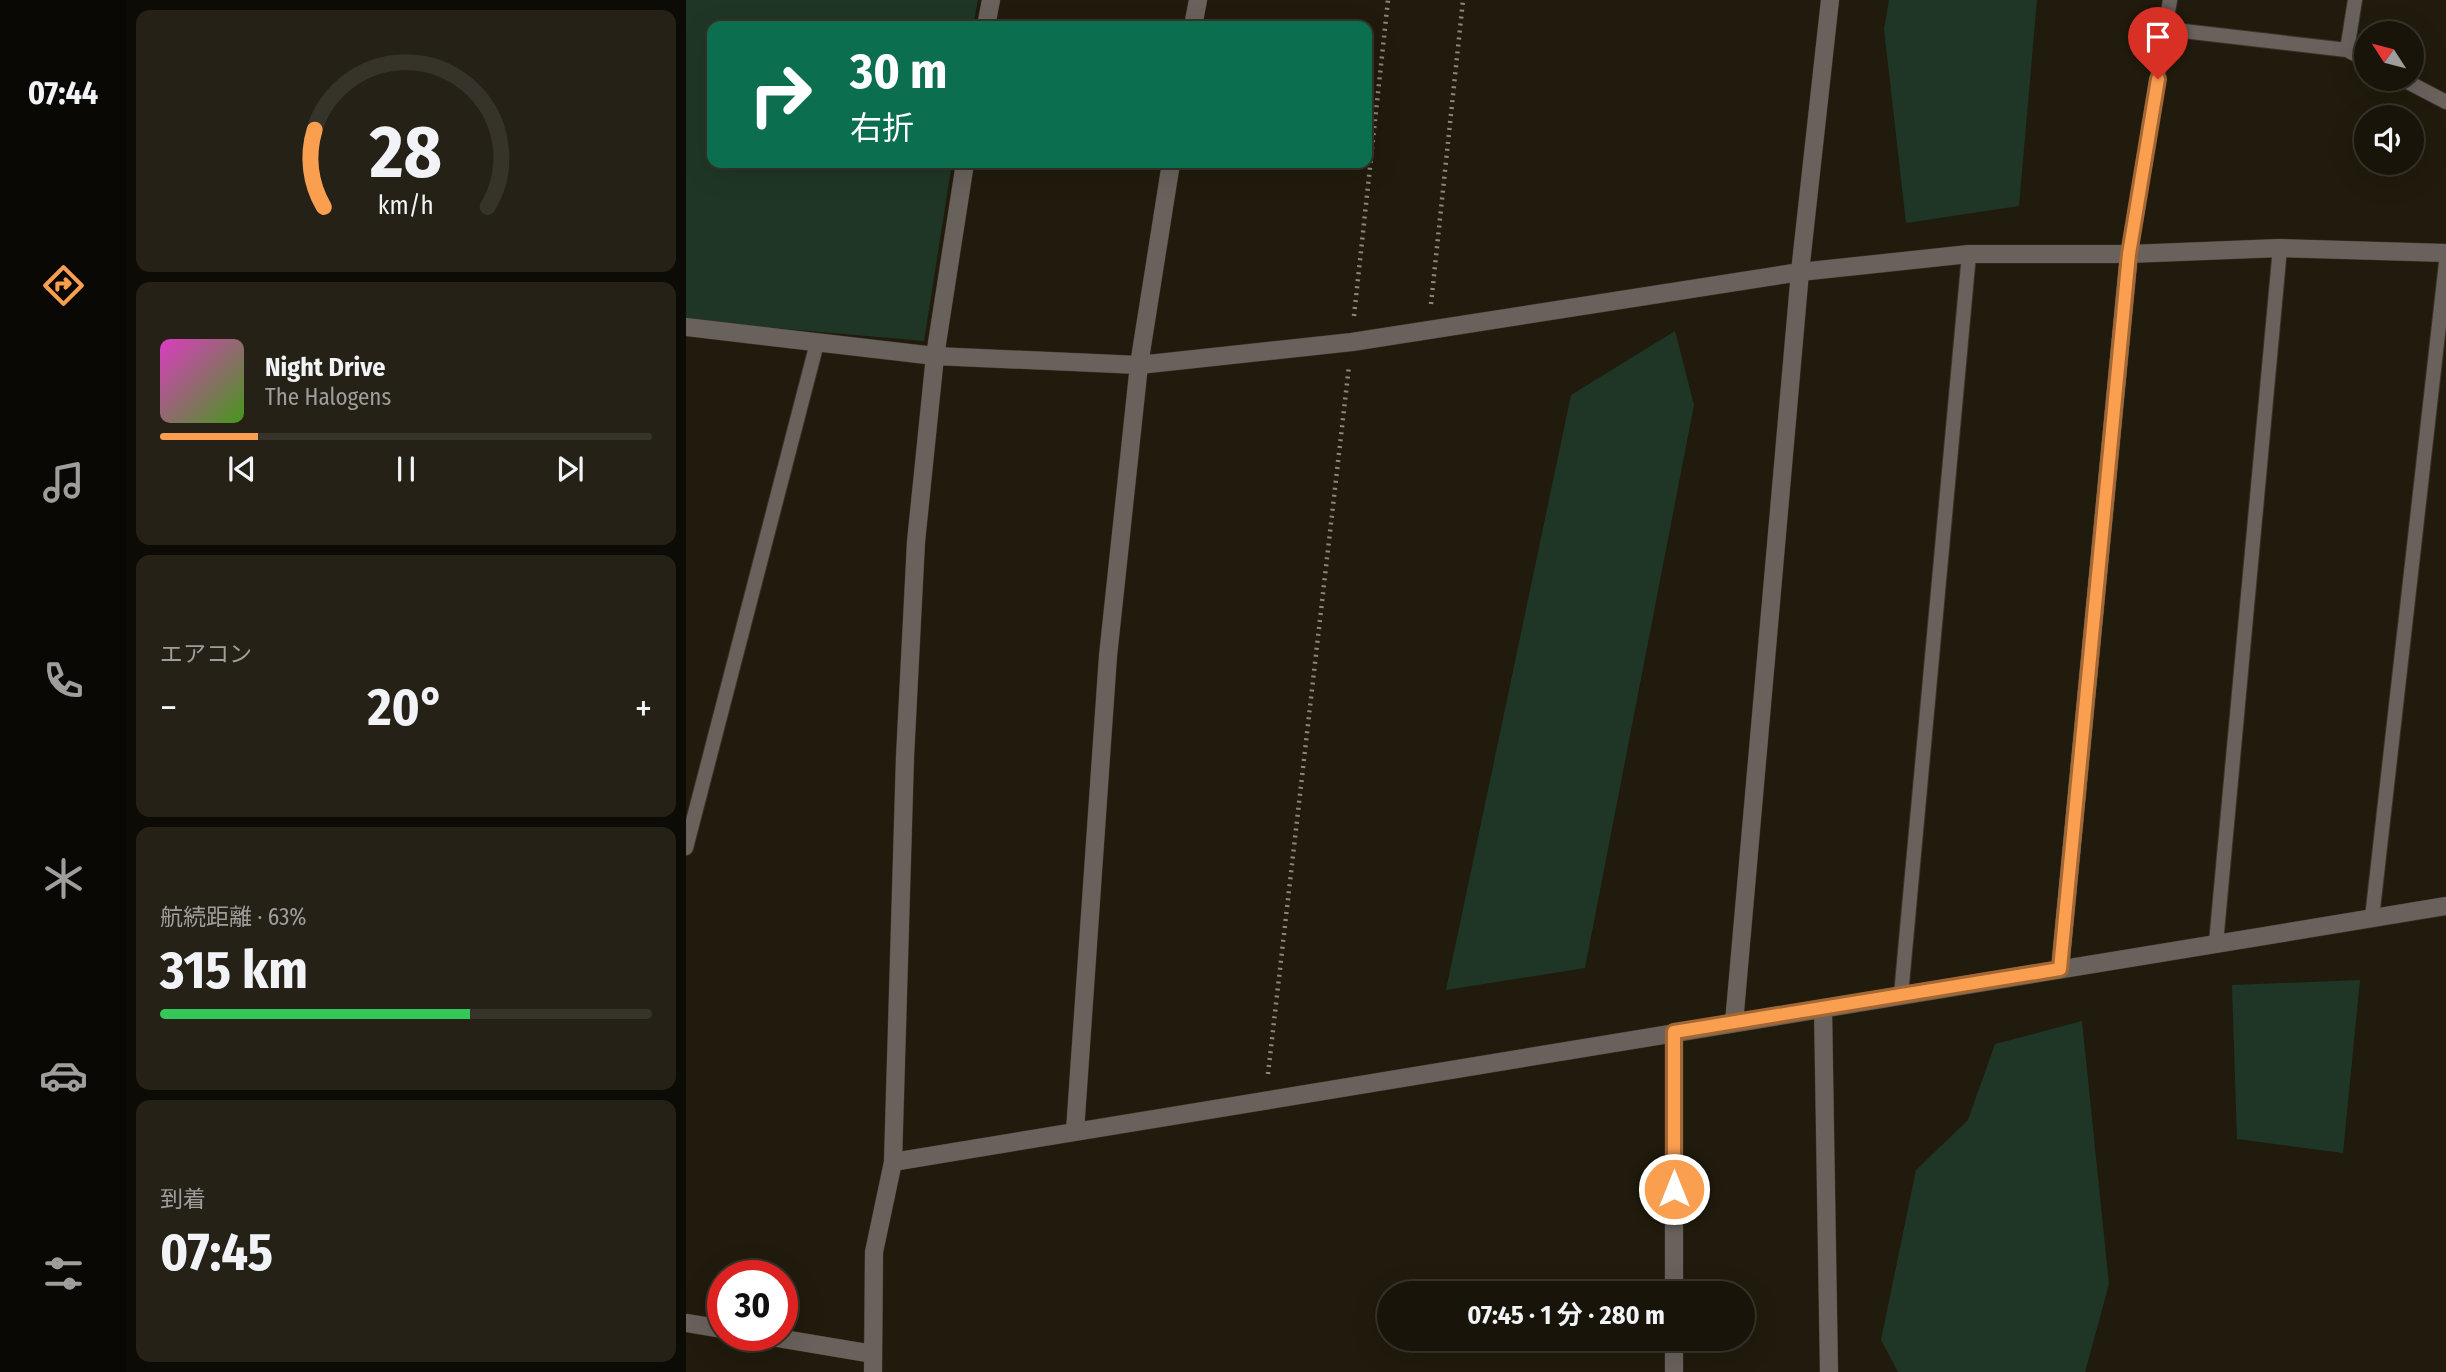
<!DOCTYPE html>
<html lang="ja">
<head>
<meta charset="utf-8">
<style>
	:root { --surface:#181409; --page:#252117; --text:#f1f3f6; --muted:#9f9e9c; --line:#36332a; --accent:#fa9f50 }
	body { margin:0; font-family:"Fira Sans Condensed","Noto Sans JP",sans-serif; background:var(--page); color:var(--text); height:100vh; display:flex; flex-direction:column; font-size:26px; white-space:nowrap }
	* { box-sizing:border-box; margin:0 }
	p { font-size:23px; color:var(--muted) }
	.icon { flex:none; width:38px; height:38px; fill:none; stroke:currentColor; stroke-width:2; stroke-linecap:round; stroke-linejoin:round }
	.map { position:relative; flex:1; overflow:hidden }
	.side { display:flex; flex-direction:column; gap:10px; padding:10px; background:#0d0b05; width:560px }
	.side>* { flex:none }
	.guide { position:absolute; left:21px; top:21px; width:665px; height:147px; border-radius:14px; box-shadow:0 7px 28px #0002,0 0 0 2px var(--line); background:#0b6e4f; color:#fff; overflow:hidden }
	.needle { width:46px; rotate:306deg }
	.controls { position:absolute; left:1668px; top:21px; display:grid; gap:14px }
	.controls a { display:grid; place-items:center; width:70px; height:70px; border-radius:50%; background:var(--surface); box-shadow:0 7px 28px #0002,0 0 0 2px var(--line); font-size:35px }
	.speed { position:absolute; left:21px; top:1260px; display:flex; gap:14px; font-size:35px; font-weight:700; text-align:center }
	.speed>* { display:grid; place-content:center; width:91px; height:91px; border-radius:50%; background:var(--surface); box-shadow:0 7px 28px #0002,0 0 0 2px var(--line); line-height:1 }
	.speed .limit { border:10px solid #d22; background:#fff; color:#111 }
	.pin { position:absolute; display:grid; place-items:center; width:60px; height:60px; color:#fff; margin:-72px -30px; border-radius:50% 50% 50% 0; rotate:-45deg; box-shadow:0 0 7px #0007 }
	.pin .icon { rotate:45deg }
	.me { position:absolute; width:77px; margin:-38px; rotate:0deg; stroke-linejoin:round; filter:drop-shadow(0 0 5px #0008) }
	.turn { display:flex; align-items:center; gap:24px; height:147px; padding:0 28px; font-size:32px }
	.turn .icon { width:91px; height:91px; stroke-width:2.5 }
	.turn b { display:block; font-size:49px; line-height:60px }
	.big { font-size:52px; font-weight:700; line-height:1.1 }
	.side .card { flex:1; display:flex; flex-direction:column; justify-content:center; gap:10px; min-width:0; padding:0 24px; border-radius:14px; background:var(--page) }
	.side .dial { align-items:center; gap:0 }
	.dial svg { height:182px; overflow:visible; fill:none; stroke:var(--line); stroke-width:7; stroke-linecap:round; text-anchor:middle }
	.dial text { fill:var(--text); stroke:none }
	.song { display:flex; align-items:center; gap:21px }
	.cover { width:84px; height:84px; border-radius:10px; background:linear-gradient(135deg,hsl(310 70% 55%),hsl(100 70% 35%)) }
	.played { height:7px; border-radius:4px; background:linear-gradient(90deg,var(--accent) 20%,var(--line) 20%) }
	.keys { display:flex; justify-content:space-around; direction:ltr }
	.heat { display:flex; justify-content:space-between; align-items:center; font-size:38px; direction:ltr }
	.charge { height:10px; border-radius:5px; background:linear-gradient(90deg,#34c759 63%,var(--line) 0) }
	.trip { position:absolute; left:691px; top:1281px; width:378px; height:70px; border-radius:35px; background:var(--surface); box-shadow:0 7px 28px #0002,0 0 0 2px var(--line); font-weight:700; line-height:70px; text-align:center }
	main { display:flex; flex:1; min-height:0 }
	.dock { display:flex; flex-direction:column; width:126px; justify-content:space-around; align-items:center; background:#0a0804; color:var(--muted) }
	.dock .icon { width:49px; height:49px }
	.dock .current { color:var(--accent) }
	.dock b { font-size:32px; color:var(--text) }
	.map>svg:first-child { display:block }
	.green { fill:#1f3626 }
	.lines { fill:none; stroke-linecap:round; stroke-linejoin:round }
	.lane-casing { stroke:#3a3527; stroke-width:16 }
	.street-casing { stroke:#3a3527; stroke-width:19 }
	.path { stroke:#8b877a; stroke-width:4.5; stroke-dasharray:2 5; stroke-linecap:butt }
	.lane { stroke:#69625c; stroke-width:14 }
	.street { stroke:#69625c; stroke-width:18 }
	.route-casing { stroke:#a26734; stroke-width:18 }
	.route { stroke:#fa9f50; stroke-width:12 }
</style>
</head>
<body>
<main>
<nav class="dock">
<b>07:44</b>
<svg class="icon current" aria-label="directions" viewBox="0 0 24 24"><path d="M12 3l9 9-9 9-9-9zM9 14v-3h6M13 9l2 2-2 2"/></svg>
<svg class="icon" aria-label="music" viewBox="0 0 24 24"><path d="M9 18V5l10-2v13"/><circle cx="6" cy="18" r="3"/><circle cx="16" cy="16" r="3"/></svg>
<svg class="icon" aria-label="phone" viewBox="0 0 24 24"><path d="M5 4h4l2 5-3 2q2 4 5 5l2-3 5 2v4C11 20 4 13 5 4z"/></svg>
<svg class="icon" aria-label="climate" viewBox="0 0 24 24"><path d="M12 3v18M4 7l16 10M4 17L20 7"/></svg>
<svg class="icon" aria-label="car" viewBox="0 0 24 24"><path d="M5 17H2v-5l4-1 3-4h7l3 4 3 1v5h-3M9 17h6M6 11h13"/><circle cx="7" cy="17" r="2"/><circle cx="17" cy="17" r="2"/></svg>
<svg class="icon" aria-label="filters" viewBox="0 0 24 24"><path d="M4 7h16M4 17h16"/><circle cx="9" cy="7" r="2"/><circle cx="15" cy="17" r="2"/></svg>
</nav>
<section class="side">
<div class="card dial"><svg viewBox="0 0 100 80">
<path d="M14 69A42 42 0 1 1 86 69"/>
<path d="M14 69A42 42 0 0 1 10 35" stroke="#fa9f50"/>
<text x="50" y="56" font-size="32" font-weight="700">28</text>
<text x="50" y="72" font-size="11">km/h</text>
</svg></div>
<div class="card">
<div class="song"><i class="cover"></i><div><b>Night Drive</b><p>The Halogens</p></div></div>
<div class="played"></div>
<div class="keys"><svg class="icon" aria-label="previous" viewBox="0 0 24 24"><path d="M18 5L8 12l10 7zM5 5v14"/></svg><svg class="icon" aria-label="pause" viewBox="0 0 24 24"><path d="M8 5v14M16 5v14"/></svg><svg class="icon" aria-label="next" viewBox="0 0 24 24"><path d="M6 5l10 7-10 7zM19 5v14"/></svg></div>
</div>
<div class="card"><p>エアコン</p>
<div class="heat"><a>−</a><b class="big">20°</b><a>+</a></div>
</div>
<div class="card"><p>航続距離 · 63%</p><b class="big">315 km</b><div class="charge"></div></div>
<div class="card"><p>到着</p><b class="big">07:45</b></div>
</section>
<div class="map">
<svg width="1760" height="1372" viewBox="0 0 1760 1372">
	<rect width="100%" height="100%" fill="#201b0c"/>
	<!-- green -->
	<path class="green" d="M0,0H292L287,26H26V163H266L238,341L0,320Z
		M1203,0H1351L1333,206L1220,223L1198,29Z
		M989,331L1008,405L899,968L760,990L885,395Z
		M1674,980L1657,1153L1551,1139L1546,985Z
		M1396,1021L1423,1284L1399,1372H1212L1195,1340L1230,1170L1282,1120L1309,1044Z"/>
	<g class="lines">
		<defs>
			<path id="lane" d="M1480,29L1661,50L1680,60
				M1661,50L1669,0
				M1716,79L1760,102
				M1443,254L1484,0
				M0,848L131,343
				M1686,918L1760,263
				M1530,943L1594,248
				M1215,995L1283,254"/>
			<path id="street" d="M300,26L305,0
				M507,26L512,0
				M0,327L249,356L453,365L666,342L1114,272L1283,254H1443L1594,248L1760,253
				M1374,969L1443,254
				M1137,1008L1143,1372
				M1048,1023L1114,272L1144,0
				M389,1131L422,656L453,365L485,163
				M207,1162L1760,906
				M988,1293V1033
				M0,1323L37,1329
				M74,1335L187,1354
				M187,1372L188,1252L207,1162L219,757L230,542L249,356L279,163
				M988,1372V1339"/>
		</defs>
		<!-- lane casing -->
		<use href="#lane" class="lane-casing"/>
		<!-- street casing -->
		<use href="#street" class="street-casing"/>
		<!-- path -->
		<path class="path" d="M745,304L777,0
			M668,316L702,0
			M582,1074L663,366"/>
		<!-- lane -->
		<use href="#lane" class="lane"/>
		<!-- street -->
		<use href="#street" class="street"/>
	</g>
	<g class="lines">
		<defs>
			<path id="route" d="M988,1189V1032L1374,969L1443,254L1472,79"/>
		</defs>
		<!-- route casing -->
		<use href="#route" class="route-casing"/>
		<!-- route -->
		<use href="#route" class="route"/>
	</g>
</svg>
<div class="controls">
<a><svg class="needle" viewBox="-14 -14 28 28"><path d="M0-13l5 13h-10z" fill="#e53935"/><path d="M0 13l5-13h-10z" fill="#9f9e9c"/></svg></a>
<a><svg class="icon" aria-label="sound" viewBox="0 0 24 24"><path d="M4 9h4l5-4v14l-5-4H4zM17 9q2 3 0 6"/></svg></a>
</div>
<div class="speed"><div class="limit">30</div></div>
<div class="pin" style="left:1472px;top:79px;background:#d93025"><svg class="icon" aria-label="arrive" viewBox="0 0 24 24"><path d="M6 21V4h12l-3 4 3 4H6"/></svg></div>
<svg class="me" style="left:988px;top:1189px" viewBox="-20 -20 40 40"><circle r="17" fill="#fa9f50" stroke="#fff" stroke-width="3"/><path d="M0-11L8 9 0 5-8 9z" fill="#fff"/></svg>
<div class="trip">07:45 · 1 分 · 280 m</div>
<div class="guide">
<div class="turn"><svg class="icon" aria-label="right" viewBox="0 0 24 24"><path d="M7 20v-9h11M14 6l5 5-5 5"/></svg><div><b>30 m</b>右折</div></div>
</div>
</div>
</main>
</body>
</html>
